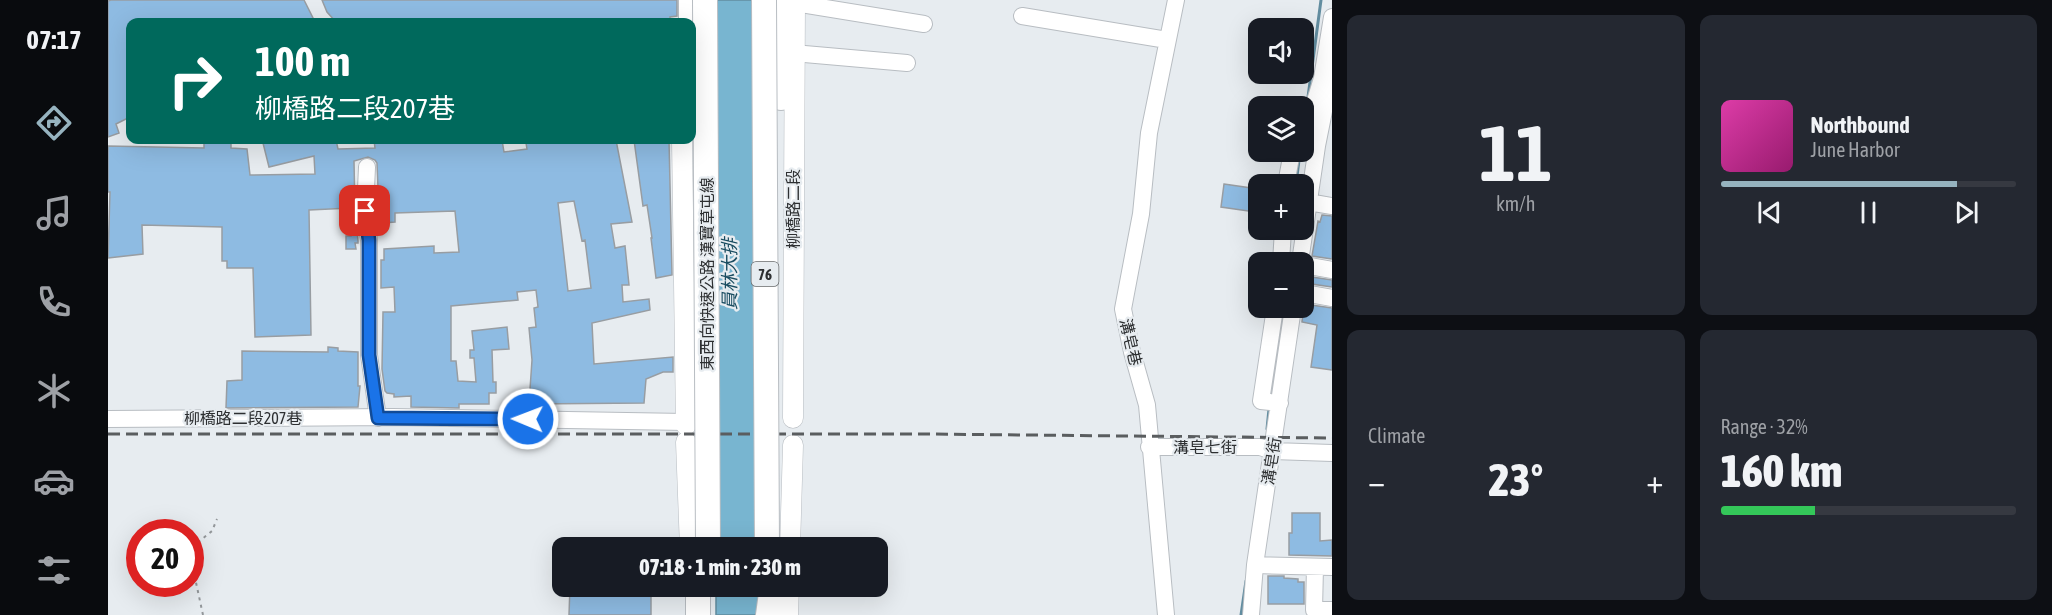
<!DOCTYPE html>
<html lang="en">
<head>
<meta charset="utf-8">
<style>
	:root { --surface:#171b24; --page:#242831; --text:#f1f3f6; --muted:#9ea1a6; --line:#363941; --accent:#96b3bf }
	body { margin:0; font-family:"Asap Condensed","Noto Sans TC",sans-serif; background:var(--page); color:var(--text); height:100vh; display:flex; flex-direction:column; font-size:22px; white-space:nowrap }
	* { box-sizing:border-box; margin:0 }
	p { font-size:20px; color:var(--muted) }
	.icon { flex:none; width:33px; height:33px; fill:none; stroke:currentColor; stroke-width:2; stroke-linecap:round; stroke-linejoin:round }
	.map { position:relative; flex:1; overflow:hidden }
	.side { display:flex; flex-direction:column; gap:15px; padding:15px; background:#0d0f14; width:720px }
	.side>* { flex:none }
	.guide { position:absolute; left:18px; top:18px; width:570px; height:126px; border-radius:12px; box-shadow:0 6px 24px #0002; background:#00695c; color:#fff; overflow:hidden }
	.tools { position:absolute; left:1140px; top:18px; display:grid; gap:12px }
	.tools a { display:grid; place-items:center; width:66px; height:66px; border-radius:12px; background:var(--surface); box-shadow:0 6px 24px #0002; font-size:30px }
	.speed { position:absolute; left:18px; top:519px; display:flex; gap:12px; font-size:30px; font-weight:700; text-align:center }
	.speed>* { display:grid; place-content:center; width:78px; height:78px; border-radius:50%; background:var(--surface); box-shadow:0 6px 24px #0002; line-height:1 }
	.speed .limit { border:9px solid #d22; background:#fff; color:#111 }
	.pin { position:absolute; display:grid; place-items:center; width:51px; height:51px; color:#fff; margin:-26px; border-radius:12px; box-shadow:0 3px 9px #0006 }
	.me { position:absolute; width:66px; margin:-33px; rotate:271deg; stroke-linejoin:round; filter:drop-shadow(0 0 4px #0008) }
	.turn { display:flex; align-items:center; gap:21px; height:126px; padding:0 30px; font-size:27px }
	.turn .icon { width:78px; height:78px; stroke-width:2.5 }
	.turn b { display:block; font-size:42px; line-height:51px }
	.big { font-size:45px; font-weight:800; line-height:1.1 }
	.side .card { flex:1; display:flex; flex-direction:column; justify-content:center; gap:9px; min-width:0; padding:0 21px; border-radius:12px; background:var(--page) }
	.side .dial { align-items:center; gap:0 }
	.dial b { font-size:78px; line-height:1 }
	.song { display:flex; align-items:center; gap:18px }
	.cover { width:72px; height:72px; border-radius:9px; background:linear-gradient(135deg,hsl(320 70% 55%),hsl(320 70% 35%)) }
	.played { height:6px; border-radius:3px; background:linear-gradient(90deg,var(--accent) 80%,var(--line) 80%) }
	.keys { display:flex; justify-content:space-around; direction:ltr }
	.heat { display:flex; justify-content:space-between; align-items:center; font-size:33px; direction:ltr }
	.charge { height:9px; border-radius:4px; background:linear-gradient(90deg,#34c759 32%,var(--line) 0) }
	.side .tiles { flex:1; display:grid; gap:15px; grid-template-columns:repeat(2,1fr) }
	.trip { position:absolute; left:444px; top:537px; width:336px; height:60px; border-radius:12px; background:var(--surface); box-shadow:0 6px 24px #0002; font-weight:800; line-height:60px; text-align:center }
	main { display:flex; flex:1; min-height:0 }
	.tabs { display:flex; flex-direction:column; width:108px; justify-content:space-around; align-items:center; background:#090b0e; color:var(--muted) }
	.tabs .icon { width:42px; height:42px }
	.tabs .active { color:var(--accent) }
	.tabs b { font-size:27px; color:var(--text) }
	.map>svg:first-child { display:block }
	.water { fill:#78b5d0; stroke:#628da0; stroke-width:1.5 }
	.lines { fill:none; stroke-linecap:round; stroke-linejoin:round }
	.stream { stroke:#628da0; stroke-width:3 }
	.building { fill:#8ebbe2; stroke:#989da2; stroke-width:1.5; fill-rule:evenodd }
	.minor-casing { stroke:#b8bdc2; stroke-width:18 }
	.major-casing { stroke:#b8bdc2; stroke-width:21 }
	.highway-casing { stroke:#b8bdc2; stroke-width:26 }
	.path { stroke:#93979a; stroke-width:2; stroke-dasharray:3 4.5; stroke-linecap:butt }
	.minor { stroke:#fff; stroke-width:16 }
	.major { stroke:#fff; stroke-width:20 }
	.highway { stroke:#fff; stroke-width:24 }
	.rail { stroke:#5a5d5f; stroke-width:3; stroke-dasharray:12 6; stroke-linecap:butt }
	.highway-bridge-casing { stroke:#b8bdc2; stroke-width:26; stroke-linecap:butt }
	.highway-bridge { stroke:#fff; stroke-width:24 }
	.route-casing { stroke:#114b97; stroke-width:15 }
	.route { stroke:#1a73e8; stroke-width:10 }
	.labels { text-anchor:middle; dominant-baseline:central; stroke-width:4.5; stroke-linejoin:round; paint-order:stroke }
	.shield { fill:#e7ecf0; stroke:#65686a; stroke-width:1.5 }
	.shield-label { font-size:15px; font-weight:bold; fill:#2d2f31 }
	.street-label { font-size:16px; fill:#2d2f31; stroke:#e7ecf0 }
	.water-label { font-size:18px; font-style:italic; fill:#194c60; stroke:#e7ecf0 }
</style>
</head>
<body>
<main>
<nav class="tabs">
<b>07:17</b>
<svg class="icon active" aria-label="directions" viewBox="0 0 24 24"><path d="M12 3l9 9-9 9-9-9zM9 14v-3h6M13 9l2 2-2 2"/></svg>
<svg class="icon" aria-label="music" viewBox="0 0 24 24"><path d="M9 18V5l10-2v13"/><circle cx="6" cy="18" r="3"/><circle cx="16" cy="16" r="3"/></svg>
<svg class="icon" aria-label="phone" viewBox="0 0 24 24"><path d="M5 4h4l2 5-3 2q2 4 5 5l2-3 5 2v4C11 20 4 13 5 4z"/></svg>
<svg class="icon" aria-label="climate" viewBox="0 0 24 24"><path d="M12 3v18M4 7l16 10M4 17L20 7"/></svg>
<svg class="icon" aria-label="car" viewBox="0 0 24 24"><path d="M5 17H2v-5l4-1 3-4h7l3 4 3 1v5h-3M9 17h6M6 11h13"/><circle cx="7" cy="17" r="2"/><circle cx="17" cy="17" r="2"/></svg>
<svg class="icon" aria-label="filters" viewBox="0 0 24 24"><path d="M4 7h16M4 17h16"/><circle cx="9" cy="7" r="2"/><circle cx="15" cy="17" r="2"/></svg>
</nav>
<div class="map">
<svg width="1224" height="615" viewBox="0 0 1224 615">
	<rect width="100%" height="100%" fill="#e7ecf0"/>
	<!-- water -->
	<path class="water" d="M608,0H651L653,547L608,548Z
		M608,587H653L654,615H608Z"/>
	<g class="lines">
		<!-- stream -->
		<path class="stream" d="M1200,97L1213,0
			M1188,184L1192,152
			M1183,237V230
			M1163,396L1168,358
			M1159,429L1161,409
			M1133,615L1138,581"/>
	</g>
	<!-- building -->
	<path class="building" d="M3,0H196L205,18L196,22H22V117L8,124L11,133L0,137V1Z
		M214,0H569V16L562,17V22H228L219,12Z
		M96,140H123V148L139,149L142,175L207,174L206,156L161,167L155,143L169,140H228L230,149L267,148L266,140H394L396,152L419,149L418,143L447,140H508L524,222L503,224L507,248L517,246L521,285H514L515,302L541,299L542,310L484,323L486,364L565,357V372H555L538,379L536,403L421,404L424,360L421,328L428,327L426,308L430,307L428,290L409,292L410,300L343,306V361H348L350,381L368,382L366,358H362V350H366L364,331L399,327L401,349L384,350L385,382H388V393H381V404H351V408L303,407V396L286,397V394L279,393L277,391L274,369L275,312H287L286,287L273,288V260H276V249L326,246V253L351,252L347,211L287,213V222L275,223V213H271L269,163L267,160L260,157L246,161L247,212L250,241V243H247L248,249H238V236H243V208L201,210L203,335L147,337L145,268H119V261H114V227L34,225L35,254L0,258L2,192H0V146L96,148ZM466,201L474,241L477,240L483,288L460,291L450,203Z
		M526,140H561L564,275L548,278L543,238H544L539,205L535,206Z
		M1116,184L1150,189L1147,212L1113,207Z
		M1214,215L1224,216V259L1204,256L1210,221L1212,222Z
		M1197,276L1224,280V287L1197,283Z
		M1196,304L1224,308V370L1203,367L1209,325L1194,322Z
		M220,347L230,348V351L250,352V386H252L250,407L118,408L119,381L134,380V351L220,352Z
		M1184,513H1212V541L1224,540V556L1181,555V533H1184Z
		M1160,576H1176V578L1190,579V582H1196V604H1160Z
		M462,586H543V615H461Z"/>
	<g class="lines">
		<defs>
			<path id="minor" d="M687,3L816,24
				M914,16L1059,40
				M685,53L799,63
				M1196,137L1214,78L1224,17
				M259,167L257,211L261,240V355L270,418
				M1178,184L1184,152
				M1200,202L1224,206
				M1173,262L1175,230
				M1192,262L1209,146L1224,71
				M1196,265L1224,270
				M1196,293L1224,298
				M1167,308L1153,401L1172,403
				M0,419L285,417L578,422
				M1041,447H1152L1165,451L1224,453
				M1147,565L1224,567
				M1207,567L1206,610H1224
				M1058,615L1039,405L1024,352L1015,309L1033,214L1041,133L1068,0
				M1143,615L1147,565L1185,308"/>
			<path id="major" d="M574,140L578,425
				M685,418L687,0
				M578,442L582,548
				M682,548L685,445
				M680,615L681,586"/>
			<path id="highway" d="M583,0V22
				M673,98V0
				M590,586V615
				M660,615L664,586"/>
		</defs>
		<!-- minor casing -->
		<use href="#minor" class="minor-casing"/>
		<!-- major casing -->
		<use href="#major" class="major-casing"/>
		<!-- highway casing -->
		<use href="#highway" class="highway-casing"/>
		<!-- path -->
		<path class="path" d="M95,615L84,564L88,544L104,531L109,519"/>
		<!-- minor -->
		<use href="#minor" class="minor"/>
		<!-- major -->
		<use href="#major" class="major"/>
		<!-- highway -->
		<use href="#highway" class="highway"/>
		<!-- rail -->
		<path class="rail" d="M0,434H816L1224,438"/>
		<defs>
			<path id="highway-bridge" d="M597,0L600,548
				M656,0L659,548"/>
		</defs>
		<!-- highway-bridge casing -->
		<use href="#highway-bridge" class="highway-bridge-casing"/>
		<!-- highway-bridge -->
		<use href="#highway-bridge" class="highway-bridge"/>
	</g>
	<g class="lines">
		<defs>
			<path id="route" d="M257,211L261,240V355L270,418L420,419"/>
		</defs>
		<!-- route casing -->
		<use href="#route" class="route-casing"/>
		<!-- route -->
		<use href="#route" class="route"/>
	</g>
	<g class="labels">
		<!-- shield labels -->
		<rect class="shield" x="643.5" y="262" width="27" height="24" rx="4.5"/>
		<g class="shield-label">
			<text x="657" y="274">76</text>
		</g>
		<!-- street labels -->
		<g class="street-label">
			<text transform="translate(685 209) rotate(-90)">柳橋路二段</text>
			<text transform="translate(599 274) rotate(-90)">東西向快速公路 漢寶草屯線</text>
			<text transform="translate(1023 342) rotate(77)">溝皂巷</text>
			<text x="135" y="418">柳橋路二段207巷</text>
			<text x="1097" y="447">溝皂七街</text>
			<text transform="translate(1163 461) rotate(-81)">溝皂街</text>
		</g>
		<!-- water labels -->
		<g class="water-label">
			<text transform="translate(621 274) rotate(-90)">員林大排</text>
		</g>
	</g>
</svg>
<div class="tools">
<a><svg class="icon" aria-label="sound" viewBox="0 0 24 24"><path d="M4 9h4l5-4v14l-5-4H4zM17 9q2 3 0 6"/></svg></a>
<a><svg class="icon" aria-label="layers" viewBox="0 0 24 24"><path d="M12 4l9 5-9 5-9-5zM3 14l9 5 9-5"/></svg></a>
<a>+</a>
<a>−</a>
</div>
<div class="speed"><div class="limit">20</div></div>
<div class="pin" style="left:257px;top:211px;background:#d93025"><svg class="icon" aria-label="arrive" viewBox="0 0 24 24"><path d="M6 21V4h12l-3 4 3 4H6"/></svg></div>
<svg class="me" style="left:420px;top:419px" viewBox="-20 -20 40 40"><circle r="17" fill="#1a73e8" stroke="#fff" stroke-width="3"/><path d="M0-11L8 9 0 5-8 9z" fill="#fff"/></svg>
<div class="trip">07:18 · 1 min · 230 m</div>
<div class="guide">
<div class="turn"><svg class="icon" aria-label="right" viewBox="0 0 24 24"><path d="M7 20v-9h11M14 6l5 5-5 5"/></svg><div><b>100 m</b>柳橋路二段207巷</div></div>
</div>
</div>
<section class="side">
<div class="tiles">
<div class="card dial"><b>11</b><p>km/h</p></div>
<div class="card">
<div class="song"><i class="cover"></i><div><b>Northbound</b><p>June Harbor</p></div></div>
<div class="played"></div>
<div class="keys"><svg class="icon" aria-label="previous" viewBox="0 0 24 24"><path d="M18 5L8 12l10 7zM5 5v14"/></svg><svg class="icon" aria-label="pause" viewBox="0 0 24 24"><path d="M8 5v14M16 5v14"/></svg><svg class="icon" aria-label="next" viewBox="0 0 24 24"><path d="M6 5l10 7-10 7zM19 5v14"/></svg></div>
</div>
<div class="card"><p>Climate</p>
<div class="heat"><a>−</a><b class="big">23°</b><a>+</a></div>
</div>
<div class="card"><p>Range · 32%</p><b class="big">160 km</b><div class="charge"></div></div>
</div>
</section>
</main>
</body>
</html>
